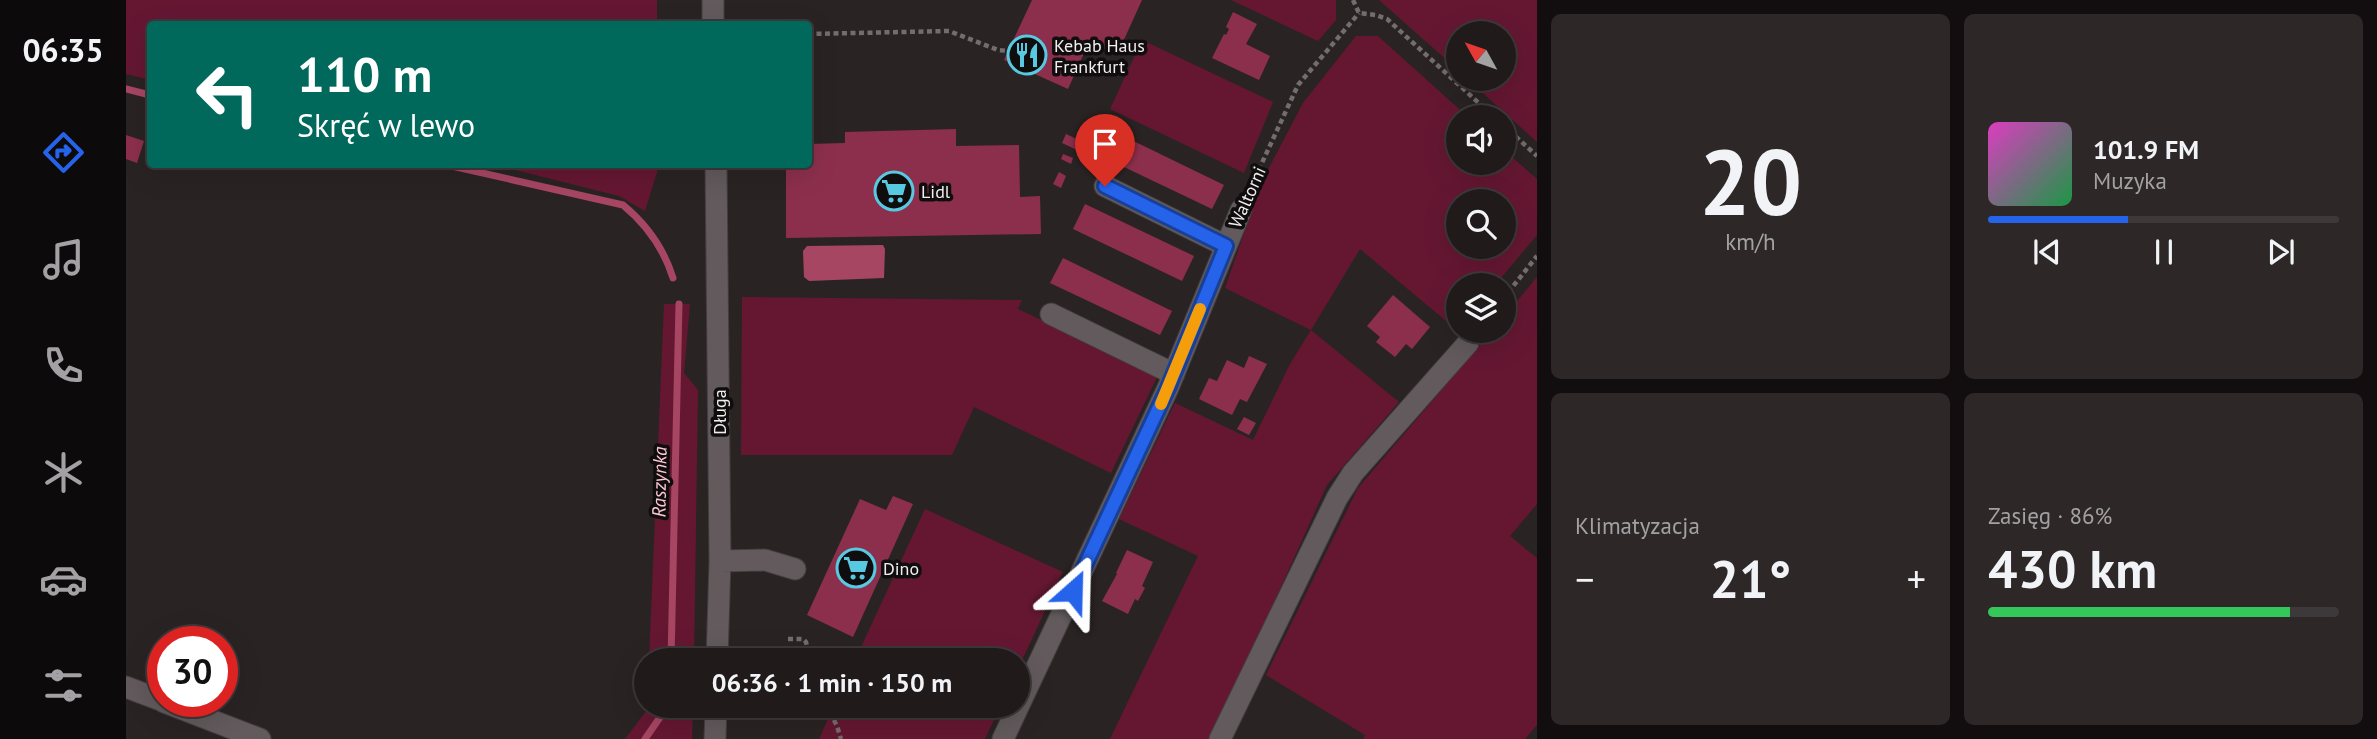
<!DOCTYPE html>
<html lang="pl">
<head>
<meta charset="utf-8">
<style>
	:root { --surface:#201a1b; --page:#2d2728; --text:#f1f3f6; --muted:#a2a1a3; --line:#3d383a; --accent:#2563eb }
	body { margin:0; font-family:"PT Sans",sans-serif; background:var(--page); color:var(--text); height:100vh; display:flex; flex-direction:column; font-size:26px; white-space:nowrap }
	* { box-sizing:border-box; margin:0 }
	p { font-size:23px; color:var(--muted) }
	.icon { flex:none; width:38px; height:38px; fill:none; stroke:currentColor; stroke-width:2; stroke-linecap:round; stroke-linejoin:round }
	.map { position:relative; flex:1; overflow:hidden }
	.sheet { display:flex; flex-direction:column; gap:14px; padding:14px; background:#120e0f; width:840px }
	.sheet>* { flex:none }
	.banner { position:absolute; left:21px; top:21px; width:665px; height:147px; border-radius:7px; box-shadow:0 7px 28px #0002,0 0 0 2px var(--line); background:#00695c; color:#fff; overflow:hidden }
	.needle { width:46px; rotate:310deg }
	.buttons { position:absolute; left:1320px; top:21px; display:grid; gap:14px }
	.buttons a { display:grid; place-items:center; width:70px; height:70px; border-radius:50%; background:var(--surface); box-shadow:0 7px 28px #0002,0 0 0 2px var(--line); font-size:35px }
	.speed { position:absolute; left:21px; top:626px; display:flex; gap:14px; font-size:35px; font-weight:700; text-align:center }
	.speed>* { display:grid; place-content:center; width:91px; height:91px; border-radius:50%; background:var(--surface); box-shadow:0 7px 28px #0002,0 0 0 2px var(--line); line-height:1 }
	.speed .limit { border:10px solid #d22; background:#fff; color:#111 }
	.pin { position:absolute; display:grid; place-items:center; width:60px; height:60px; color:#fff; margin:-72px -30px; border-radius:50% 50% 50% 0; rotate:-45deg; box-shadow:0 0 7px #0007 }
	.pin .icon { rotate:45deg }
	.me { position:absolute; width:77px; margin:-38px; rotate:25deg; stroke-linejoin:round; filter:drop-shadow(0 0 5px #0008) }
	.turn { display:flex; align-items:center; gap:24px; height:147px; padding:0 35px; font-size:32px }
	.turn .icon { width:91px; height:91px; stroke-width:2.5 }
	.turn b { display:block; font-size:49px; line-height:60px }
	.big { font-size:52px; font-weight:800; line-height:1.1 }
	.sheet .widget { flex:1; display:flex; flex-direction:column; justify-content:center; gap:10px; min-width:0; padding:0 24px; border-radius:10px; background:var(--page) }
	.sheet .dial { align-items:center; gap:0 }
	.dial b { font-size:91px; line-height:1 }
	.song { display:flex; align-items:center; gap:21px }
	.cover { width:84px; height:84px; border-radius:10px; background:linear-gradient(135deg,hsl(310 70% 55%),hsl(140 70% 35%)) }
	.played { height:7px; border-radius:4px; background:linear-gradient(90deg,var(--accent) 40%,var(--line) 40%) }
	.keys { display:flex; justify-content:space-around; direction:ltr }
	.heat { display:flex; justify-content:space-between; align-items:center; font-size:38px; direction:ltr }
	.charge { height:10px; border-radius:5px; background:linear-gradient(90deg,#34c759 86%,var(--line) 0) }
	.sheet .tiles { flex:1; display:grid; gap:14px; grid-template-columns:repeat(2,1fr) }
	.trip { position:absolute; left:508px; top:648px; width:396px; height:70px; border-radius:35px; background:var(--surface); box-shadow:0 7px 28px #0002,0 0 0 2px var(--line); font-weight:800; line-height:70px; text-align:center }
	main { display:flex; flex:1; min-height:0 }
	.tab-bar { display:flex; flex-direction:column; width:126px; justify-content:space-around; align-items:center; background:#0d0a0b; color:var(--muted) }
	.tab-bar .icon { width:49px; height:49px }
	.tab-bar .on { color:var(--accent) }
	.tab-bar b { font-size:32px; color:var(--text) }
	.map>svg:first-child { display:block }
	.green { fill:#651732; fill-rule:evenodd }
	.water { fill:#a64663 }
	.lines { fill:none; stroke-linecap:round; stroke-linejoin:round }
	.stream { stroke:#a64663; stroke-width:7 }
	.building { fill:#8c2f4d }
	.minor-casing { stroke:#443e3f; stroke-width:23 }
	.path { stroke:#736d6e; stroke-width:4.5; stroke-dasharray:5 3.5; stroke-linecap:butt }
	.minor { stroke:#625a5c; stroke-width:21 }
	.route-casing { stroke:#184099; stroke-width:18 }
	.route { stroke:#2563eb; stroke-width:12 }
	.slow { stroke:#f59e0b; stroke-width:12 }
	.labels { text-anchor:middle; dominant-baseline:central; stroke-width:7; stroke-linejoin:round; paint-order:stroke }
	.poi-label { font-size:18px; fill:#f2edee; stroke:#100d0e; text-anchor:start }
	.street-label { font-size:18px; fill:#f2edee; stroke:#100d0e }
	.water-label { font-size:19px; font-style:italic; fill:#fec8d4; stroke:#100d0e }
</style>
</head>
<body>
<main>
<nav class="tab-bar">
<b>06:35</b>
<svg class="icon on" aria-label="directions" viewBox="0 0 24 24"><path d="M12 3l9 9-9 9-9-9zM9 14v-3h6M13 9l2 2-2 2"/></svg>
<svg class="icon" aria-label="music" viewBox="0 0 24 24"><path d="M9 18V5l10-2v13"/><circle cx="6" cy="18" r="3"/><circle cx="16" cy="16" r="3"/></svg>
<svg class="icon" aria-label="phone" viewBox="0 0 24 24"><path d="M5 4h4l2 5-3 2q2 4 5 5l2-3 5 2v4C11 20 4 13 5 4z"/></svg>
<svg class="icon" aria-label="climate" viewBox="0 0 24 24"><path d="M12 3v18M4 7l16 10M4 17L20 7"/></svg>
<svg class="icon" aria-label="car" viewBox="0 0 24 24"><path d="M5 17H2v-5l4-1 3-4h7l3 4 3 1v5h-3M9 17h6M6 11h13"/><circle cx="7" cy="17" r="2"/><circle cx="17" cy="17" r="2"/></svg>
<svg class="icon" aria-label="filters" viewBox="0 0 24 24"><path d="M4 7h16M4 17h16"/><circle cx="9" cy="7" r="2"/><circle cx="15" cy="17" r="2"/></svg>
</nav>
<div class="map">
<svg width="1411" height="739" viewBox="0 0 1411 739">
	<rect width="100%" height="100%" fill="#2a2324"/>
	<!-- green -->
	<path class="green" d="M0,0H531V24H24V80L0,74Z
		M1105,0H1210V20L1192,41Z
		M1253,0H1411V142L1341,79H1377V33H1332V70Z
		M1230,36H1252L1342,117H1332V163H1377V149L1411,179V235L1369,285H1332V331L1234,249L1185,330L1273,402L1201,485L1086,739H984L1072,556L993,519L1049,403L1127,440L1164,364L1185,330L1099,288L1137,179L1177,103ZM1332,201H1377V247H1332Z
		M1016,40L1147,102L1118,173L984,109Z
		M531,164V172L519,211L493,196L369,165Z
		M1411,277V504L1384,536L1411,558V725L1399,739H1237L1239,735L1140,675L1232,488L1366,331H1377V318Z
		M616,297L896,300L892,309L1032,375L985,473L848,407L826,455H615Z
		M538,304H564L558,373L572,390L568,660H523Z
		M799,509L937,572L891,671V660H729Z
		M521,705H567L566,739H499L521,710Z
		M708,705H875L859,739H693Z"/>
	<!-- water -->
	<path class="water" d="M757,245L759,249L758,278L683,281L678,277L677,251L681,246Z"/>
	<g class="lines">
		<!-- stream -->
		<path class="stream" d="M0,89L24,95
			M317,164L497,205C520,224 538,249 547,278
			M545,660L553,304
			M519,739L537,713L540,705"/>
	</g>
	<!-- building -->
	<path class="building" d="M906,0H1016L991,55L963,42L942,89L878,60Z
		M1107,12L1131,24L1120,44L1144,56L1133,80L1086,58L1098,34L1100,35L1103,29L1100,27Z
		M830,129V146L893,145L894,197L914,196L915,234L660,238V164H682V144L719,143V132Z
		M989,132L1098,185L1086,209L977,157Z
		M940,134L955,141L951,150L936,143Z
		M0,135L18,141L11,163L0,159Z
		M937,154L947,158L945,164L935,159Z
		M933,172L940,176L935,188L927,184Z
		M959,204L1068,256L1056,281L947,229Z
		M937,258L1046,311L1034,335L924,283Z
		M1267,295L1304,327L1286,349L1280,344L1269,357L1250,342L1254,337L1241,326Z
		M1123,356L1141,364L1121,402L1114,399L1106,415L1073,399L1083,378L1091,381L1101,360L1118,368Z
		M1118,417L1130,423L1123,435L1111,429Z
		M767,496L787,504L727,637L681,615L734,499L760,510Z
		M1001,550L1027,562L1016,586L1019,588L1012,601L1009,599L1002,614L976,601L991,574L990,573Z"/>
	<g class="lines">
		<defs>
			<path id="minor" d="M587,0V24
				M590,164L594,561L591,660
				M979,186L1100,246
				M925,314L1048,374
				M594,561L639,560L669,569
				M0,687L37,701
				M38,702L134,739
				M589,739L590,705
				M877,739L1042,388L1115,210
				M1094,739L1211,498L1227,473L1342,343"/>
		</defs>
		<!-- minor casing -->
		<use href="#minor" class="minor-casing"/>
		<!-- path -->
		<path class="path" d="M1227,0L1233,13L1250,15L1261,19L1368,117
			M682,34L823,31L872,50L883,51
			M1377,125L1411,156
			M1122,193L1172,85L1233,13
			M1377,299L1411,256
			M662,639H677L680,642L684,660
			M661,657L666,660
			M700,705L711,726L715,739"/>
		<!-- minor -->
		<use href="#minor" class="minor"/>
	</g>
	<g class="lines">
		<defs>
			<path id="route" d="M947,591L1042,388L1100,246L979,186"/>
		</defs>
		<!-- route casing -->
		<use href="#route" class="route-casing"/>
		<!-- route -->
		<use href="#route" class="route"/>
		<!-- slow -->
		<path class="slow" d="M1035,404L1074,309"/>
	</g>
	<!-- icons -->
	<defs>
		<symbol id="restaurant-ring" viewBox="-11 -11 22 22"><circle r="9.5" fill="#100d0e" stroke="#57c9e1" stroke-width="1.5"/><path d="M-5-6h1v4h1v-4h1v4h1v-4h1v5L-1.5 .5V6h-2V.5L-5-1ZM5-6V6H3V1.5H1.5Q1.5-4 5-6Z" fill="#57c9e1"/></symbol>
		<symbol id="supermarket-ring" viewBox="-11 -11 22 22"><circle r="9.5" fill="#100d0e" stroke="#57c9e1" stroke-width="1.5"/><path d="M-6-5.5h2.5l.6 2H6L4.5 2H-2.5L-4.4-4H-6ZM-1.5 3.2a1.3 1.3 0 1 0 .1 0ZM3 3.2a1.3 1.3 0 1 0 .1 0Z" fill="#57c9e1"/></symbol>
	</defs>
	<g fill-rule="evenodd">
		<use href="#restaurant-ring" x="879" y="33" width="44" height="44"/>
		<use href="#supermarket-ring" x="746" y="169" width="44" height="44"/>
		<use href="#supermarket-ring" x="708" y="546" width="44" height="44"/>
	</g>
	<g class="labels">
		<!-- poi labels -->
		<g class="poi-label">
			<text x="928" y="45">Kebab Haus<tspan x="928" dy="21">Frankfurt</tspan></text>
			<text x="795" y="191">Lidl</text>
			<text x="757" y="568">Dino</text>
		</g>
		<!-- street labels -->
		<g class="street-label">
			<text transform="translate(1121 197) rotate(-66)">Waltorni</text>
			<text transform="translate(593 412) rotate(-90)">Długa</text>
		</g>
		<!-- water labels -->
		<g class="water-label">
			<text transform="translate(533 482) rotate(-89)">Raszynka</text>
		</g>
	</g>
</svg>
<div class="buttons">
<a><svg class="needle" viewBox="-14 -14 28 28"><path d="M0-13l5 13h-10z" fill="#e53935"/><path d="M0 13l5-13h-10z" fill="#a2a1a3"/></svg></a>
<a><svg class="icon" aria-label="sound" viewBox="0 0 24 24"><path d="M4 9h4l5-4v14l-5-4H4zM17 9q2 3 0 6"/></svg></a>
<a><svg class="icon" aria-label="search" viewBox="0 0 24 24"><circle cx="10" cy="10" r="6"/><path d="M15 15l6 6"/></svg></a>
<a><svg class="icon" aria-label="layers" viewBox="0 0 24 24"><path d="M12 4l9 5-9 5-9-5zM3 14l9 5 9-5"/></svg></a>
</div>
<div class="speed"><div class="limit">30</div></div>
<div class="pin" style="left:979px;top:186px;background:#d93025"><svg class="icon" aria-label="arrive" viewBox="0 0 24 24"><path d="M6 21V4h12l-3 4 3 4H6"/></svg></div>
<svg class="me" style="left:947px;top:591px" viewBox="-20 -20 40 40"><path d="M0-17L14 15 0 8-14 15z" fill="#2563eb" stroke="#fff" stroke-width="4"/></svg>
<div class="trip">06:36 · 1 min · 150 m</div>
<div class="banner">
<div class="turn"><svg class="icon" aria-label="left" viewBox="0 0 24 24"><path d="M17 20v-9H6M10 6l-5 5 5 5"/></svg><div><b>110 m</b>Skręć w lewo</div></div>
</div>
</div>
<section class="sheet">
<div class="tiles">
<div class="widget dial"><b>20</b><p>km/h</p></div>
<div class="widget">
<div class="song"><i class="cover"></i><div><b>101.9 FM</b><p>Muzyka</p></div></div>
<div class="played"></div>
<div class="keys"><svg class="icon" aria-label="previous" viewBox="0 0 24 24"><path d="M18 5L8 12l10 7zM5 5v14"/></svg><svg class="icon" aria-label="pause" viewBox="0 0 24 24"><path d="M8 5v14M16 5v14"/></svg><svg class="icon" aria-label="next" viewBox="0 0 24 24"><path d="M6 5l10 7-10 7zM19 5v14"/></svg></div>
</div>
<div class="widget"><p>Klimatyzacja</p>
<div class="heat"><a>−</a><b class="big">21°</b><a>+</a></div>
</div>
<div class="widget"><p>Zasięg · 86%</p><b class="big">430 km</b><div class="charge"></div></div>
</div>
</section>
</main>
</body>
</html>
